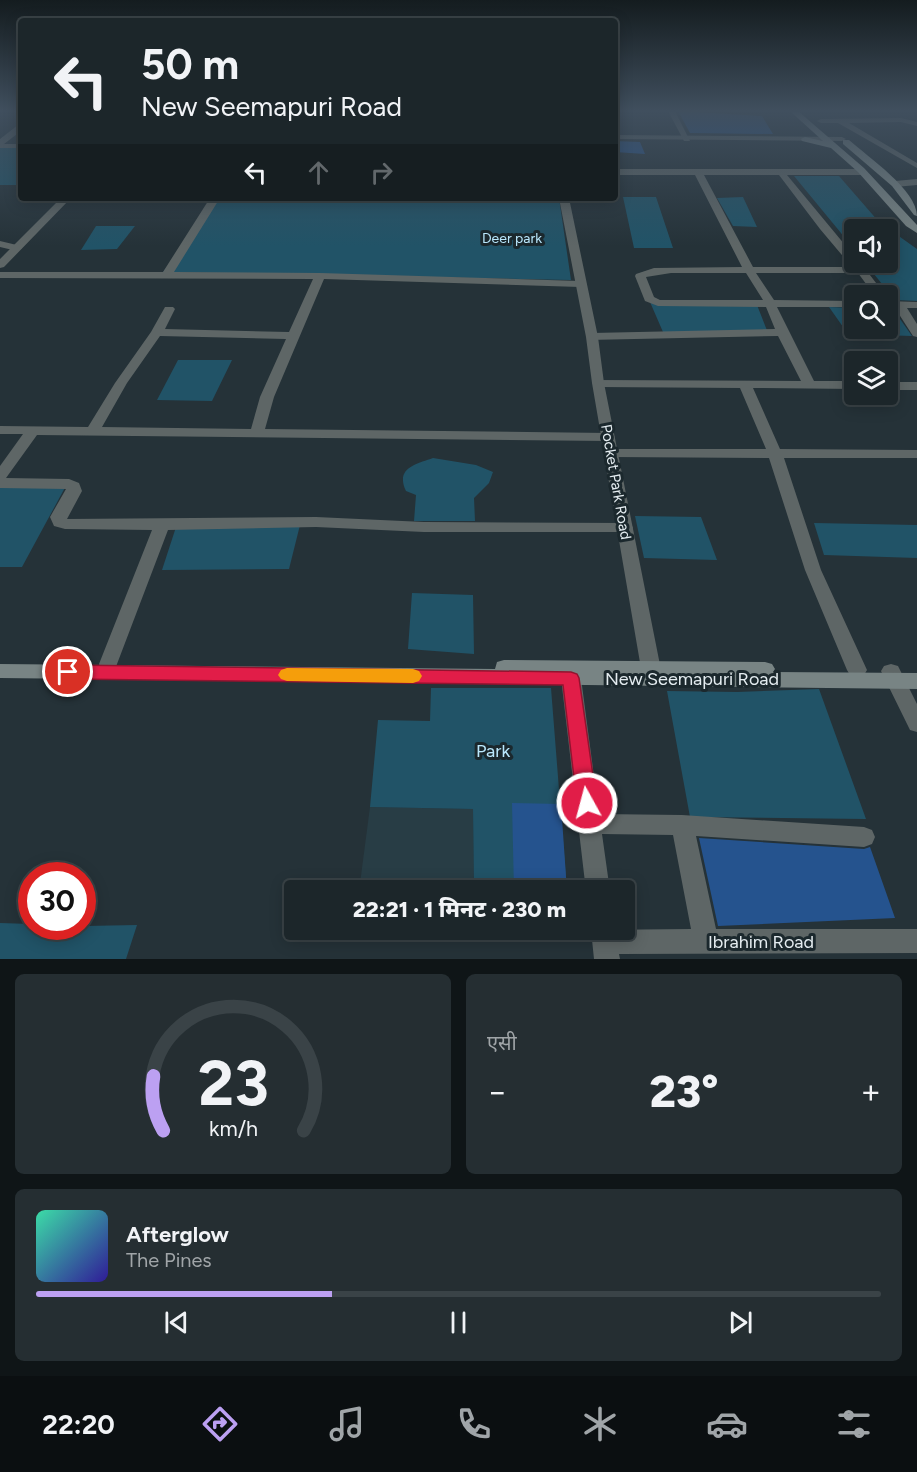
<!DOCTYPE html>
<html lang="hi">
<head>
<meta charset="utf-8">
<style>
	:root { --surface:#1c262a; --page:#252e32; --text:#f1f3f6; --muted:#a0a5a8; --line:#3a4347; --accent:#bca0f2 }
	body { margin:0; font-family:Figtree,"Noto Sans Devanagari",sans-serif; background:var(--page); color:var(--text); height:100vh; display:flex; flex-direction:column; font-size:22px; white-space:nowrap }
	* { box-sizing:border-box; margin:0 }
	p { font-size:20px; color:var(--muted) }
	.icon { flex:none; width:33px; height:33px; fill:none; stroke:currentColor; stroke-width:2; stroke-linecap:round; stroke-linejoin:round }
	.map { position:relative; height:959px; overflow:hidden }
	.drawer { display:flex; flex-direction:column; gap:15px; padding:15px; background:#0f1517; flex:1 }
	.drawer>* { flex:none }
	.top-card { position:absolute; left:18px; top:18px; width:600px; height:183px; border-radius:6px; box-shadow:0 3px 15px #0003,0 0 0 2px var(--line); background:#1c262a; color:var(--text); overflow:hidden }
	.tools { position:absolute; left:844px; top:219px; display:grid; gap:12px }
	.tools a { display:grid; place-items:center; width:54px; height:54px; border-radius:6px; background:var(--surface); box-shadow:0 3px 15px #0003,0 0 0 2px var(--line); font-size:30px }
	.speed { position:absolute; left:18px; top:862px; display:flex; gap:12px; font-size:30px; font-weight:700; text-align:center }
	.speed>* { display:grid; place-content:center; width:78px; height:78px; border-radius:50%; background:var(--surface); box-shadow:0 3px 15px #0003,0 0 0 2px var(--line); line-height:1 }
	.speed .limit { border:9px solid #d22; background:#fff; color:#111 }
	.pin { position:absolute; display:grid; place-items:center; width:51px; height:51px; color:#fff; margin:-26px; border:3px solid #fff; border-radius:50%; box-shadow:0 2px 6px #0007 }
	.me { position:absolute; width:66px; margin:-33px; rotate:353deg; stroke-linejoin:round; filter:drop-shadow(0 0 4px #0008) }
	.turn { display:flex; align-items:center; gap:21px; height:126px; padding:0 24px; font-size:27px }
	.turn .icon { width:78px; height:78px; stroke-width:2.5 }
	.turn b { display:block; font-size:42px; line-height:51px }
	.lanes { display:flex; align-items:center; height:57px; padding:0 24px; background:#0003; justify-content:center; gap:30px; direction:ltr }
	.lanes .off { opacity:.35 }
	.big { font-size:45px; font-weight:800; line-height:1.1 }
	.drawer .widget { flex:1; display:flex; flex-direction:column; justify-content:center; gap:9px; min-width:0; padding:0 21px; border-radius:9px; background:var(--page) }
	.drawer .dial { align-items:center; gap:0 }
	.dial svg { height:156px; overflow:visible; fill:none; stroke:var(--line); stroke-width:7; stroke-linecap:round; text-anchor:middle }
	.dial text { fill:var(--text); stroke:none }
	.song { display:flex; align-items:center; gap:18px }
	.cover { width:72px; height:72px; border-radius:9px; background:linear-gradient(135deg,hsl(160 70% 55%),hsl(250 70% 35%)) }
	.played { height:6px; border-radius:3px; background:linear-gradient(90deg,var(--accent) 35%,var(--line) 35%) }
	.keys { display:flex; justify-content:space-around; direction:ltr }
	.heat { display:flex; justify-content:space-between; align-items:center; font-size:33px; direction:ltr }
	.drawer .tiles { flex:1; display:grid; gap:15px; grid-template-columns:1fr 1fr }
	.widget:last-child { grid-column:span 2 }
	.trip { position:absolute; left:284px; top:880px; width:351px; height:60px; border-radius:6px; background:var(--surface); box-shadow:0 3px 15px #0003,0 0 0 2px var(--line); font-weight:800; line-height:60px; text-align:center }
	.tab-bar { display:flex; height:96px; justify-content:space-around; align-items:center; background:#0b0f11; color:var(--muted) }
	.tab-bar .icon { width:42px; height:42px }
	.tab-bar .current { color:var(--accent) }
	.tab-bar b { font-size:27px; color:var(--text) }
	.map>svg:first-child { display:block }
	.built { fill:#283d45 }
	.green { fill:#215367 }
	.building { fill:#25538e }
	.lines { fill:none; stroke-linecap:round; stroke-linejoin:round }
	.minor { fill:#5e6666; fill-rule:evenodd }
	.tertiary { fill:#5e6666; fill-rule:evenodd }
	.secondary { fill:#788484; fill-rule:evenodd }
	.route { fill:#e11d48; stroke:#92132f; stroke-width:1.5 }
	.slow { fill:#f59e0b }
	.labels { text-anchor:middle; dominant-baseline:central; stroke-width:6; stroke-linejoin:round; paint-order:stroke }
	.far-park-label { font-size:14px; fill:#bae8fd; stroke:#1b282d }
	.street-label { font-size:15px; fill:#e4ecf0; stroke:#1b282d }
	.near-street-label { font-size:18px; fill:#e4ecf0; stroke:#1b282d }
	.near-park-label { font-size:18px; fill:#bae8fd; stroke:#1b282d }
</style>
</head>
<body>
<div class="map">
<svg width="917" height="959" viewBox="0 0 917 959">
	<rect width="100%" height="100%" fill="#253238"/>
	<!-- built -->
	<path class="built" d="M370,807L473,809L474,891H359Z"/>
	<!-- green -->
	<path class="green" d="M0,147H21V185H0Z
		M794,176H839L879,222L917,249V301L895,300L865,263L888,262V230H855V250Z
		M623,197H656L673,248H634Z
		M743,197L757,227L733,226L717,198Z
		M220,198H559L571,280L163,272Z
		M96,226H135L117,249L81,250Z
		M650,302L757,305L768,333L663,332Z
		M829,307L855,308V328H888V308L893,309L912,336L848,334Z
		M178,360H232L212,401L157,400Z
		M433,458L476,465L493,472L489,483L474,498L475,521H414L416,495L406,491C395,468 416,464 433,458Z
		M0,480L68,482L22,567H0Z
		M635,516L701,517L717,560L644,558Z
		M814,523L917,525V558L824,555Z
		M177,524L300,525L289,569L162,570Z
		M412,593L473,595L474,654L408,649Z
		M431,688H551L567,891H474L473,809L370,807L378,720L430,721Z
		M819,689L866,819L690,817L667,691L737,692Z
		M0,923L31,924L32,927L137,925L126,959H0Z"/>
	<!-- building -->
	<path class="building" d="M678,111L762,116L773,134L690,133Z
		M615,141L640,142L645,154L615,152Z
		M512,803L561,804L567,891H514Z
		M699,838L864,849L870,847L895,918L718,926Z"/>
	<g class="lines">
		<!-- minor -->
		<path class="minor" d="M668,111H675L690,141H684Z
			M901,118L917,122V126L901,122L849,123L917,163V168L838,123H821L817,121L821,119Z
			M18,125H21V131L4,144H21V148H0V139Z
			M615,169H863L867,172L863,175H787L855,257V262H860L886,296H875L858,273H756L774,300L855,301V307H777L814,381H855V389L753,388L780,449L917,450V458H784L821,570L867,670L864,675L857,677L850,675L847,670L805,570L769,458L611,457L604,453L611,449H766L740,388L598,387L592,383L593,380L801,381L778,336L588,340V334L592,333L775,329L766,307L658,306L645,301L635,276L636,274L654,268L742,267L695,175H615ZM704,175H779L820,229L852,267H753ZM671,273H746L763,300H660L654,297L646,277Z
			M917,179V185L895,187L891,184L895,181Z
			M210,198H220L174,272L320,273L580,281L585,284L580,287L324,279L274,397L265,429L608,433L615,437L608,441L37,435L6,478L69,479L79,483L82,491L67,519L316,517L424,522L625,523L631,524L633,528L631,532H424L316,527L168,530L117,664L115,669L108,671L101,669L99,664L152,530L65,529L54,526L50,517L66,489L0,488V466L23,434H0V426L88,427L115,383L151,332L165,307H173L175,309L165,329L289,332L313,279L0,278V272H163ZM160,336L286,339L260,397L251,429L102,427L127,383Z
			M0,241L21,246L22,248L17,251L0,247Z
			M888,301L917,302V308H907L917,324V337L913,336L895,308L888,307Z
			M888,382H917V390H888Z
			M891,664L898,666L917,704V732L910,730L881,671L884,666Z
			M571,670L578,673L581,678L599,814L682,815L864,827L872,830L875,837L872,844L864,847L696,836L716,929H917V953L619,954L620,959H594L591,930L691,929L673,835L602,834L610,891H586L561,678L564,673Z"/>
		<!-- tertiary -->
		<path class="tertiary" d="M615,135L842,137L846,139L842,141L615,139Z
			M61,198H71L4,267L0,268V259Z
			M559,198H569L598,337L604,383L663,680L660,685L653,688L646,685L643,680L592,383L586,337Z"/>
		<!-- secondary -->
		<path class="secondary" d="M790,111H798L864,168L917,225V233L906,226L858,172L831,148L802,141L801,139L805,137L823,141Z
			M843,140H849C868,157 917,190 917,216L914,215L892,186L843,144Z
			M504,660L765,662L772,664L775,669L773,672L917,673V689L0,678V664L495,669L497,662Z"/>
	</g>
	<!-- sky -->
	<linearGradient id="sky" x2="0" y2="1"><stop stop-color="#141c1f"/><stop offset="0.45" stop-color="#404f5e"/><stop offset="1" stop-color="#404f5e" stop-opacity="0"/></linearGradient>
	<rect width="917" height="246" fill="url(#sky)"/>
	<!-- route -->
	<path class="route" d="M68,665L571,672L577,674L579,678L597,803L594,810L587,812L580,810L577,803L563,685L68,679L62,677L59,672L62,667Z"/>
	<!-- slow -->
	<path class="slow" d="M287,668L413,669L419,671L422,676L419,681L413,683L287,681L281,679L278,675L281,670Z"/>
	<g class="labels">
		<!-- far-park labels -->
		<g class="far-park-label">
			<text x="512" y="238">Deer park</text>
		</g>
		<!-- street labels -->
		<g class="street-label">
			<text transform="translate(616 482) rotate(80)">Pocket Park Road</text>
		</g>
		<!-- near-street labels -->
		<g class="near-street-label">
			<text x="692" y="679">New Seemapuri Road</text>
			<text x="761" y="942">Ibrahim Road</text>
		</g>
		<!-- near-park labels -->
		<g class="near-park-label">
			<text x="493" y="751">Park</text>
		</g>
	</g>
</svg>
<div class="tools">
<a><svg class="icon" aria-label="sound" viewBox="0 0 24 24"><path d="M4 9h4l5-4v14l-5-4H4zM17 9q2 3 0 6"/></svg></a>
<a><svg class="icon" aria-label="search" viewBox="0 0 24 24"><circle cx="10" cy="10" r="6"/><path d="M15 15l6 6"/></svg></a>
<a><svg class="icon" aria-label="layers" viewBox="0 0 24 24"><path d="M12 4l9 5-9 5-9-5zM3 14l9 5 9-5"/></svg></a>
</div>
<div class="speed"><div class="limit">30</div></div>
<div class="pin" style="left:68px;top:672px;background:#d93025"><svg class="icon" aria-label="arrive" viewBox="0 0 24 24"><path d="M6 21V4h12l-3 4 3 4H6"/></svg></div>
<svg class="me" style="left:587px;top:803px" viewBox="-20 -20 40 40"><circle r="17" fill="#e11d48" stroke="#fff" stroke-width="3"/><path d="M0-11L8 9 0 5-8 9z" fill="#fff"/></svg>
<div class="trip">22:21 · 1 मिनट · 230 m</div>
<div class="top-card">
<div class="turn"><svg class="icon" aria-label="left" viewBox="0 0 24 24"><path d="M17 20v-9H6M10 6l-5 5 5 5"/></svg><div><b>50 m</b>New Seemapuri Road</div></div>
<div class="lanes"><svg class="icon" aria-label="left" viewBox="0 0 24 24"><path d="M17 20v-9H6M10 6l-5 5 5 5"/></svg><svg class="icon off" aria-label="ahead" viewBox="0 0 24 24"><path d="M12 20V5M6 11l6-6 6 6"/></svg><svg class="icon off" aria-label="right" viewBox="0 0 24 24"><path d="M7 20v-9h11M14 6l5 5-5 5"/></svg></div>
</div>
</div>
<section class="drawer">
<div class="tiles">
<div class="widget dial"><svg viewBox="0 0 100 80">
<path d="M14 69A42 42 0 1 1 86 69"/>
<path d="M14 69A42 42 0 0 1 9 41" stroke="#bca0f2"/>
<text x="50" y="56" font-size="32" font-weight="700">23</text>
<text x="50" y="72" font-size="11">km/h</text>
</svg></div>
<div class="widget"><p>एसी</p>
<div class="heat"><a>−</a><b class="big">23°</b><a>+</a></div>
</div>
<div class="widget">
<div class="song"><i class="cover"></i><div><b>Afterglow</b><p>The Pines</p></div></div>
<div class="played"></div>
<div class="keys"><svg class="icon" aria-label="previous" viewBox="0 0 24 24"><path d="M18 5L8 12l10 7zM5 5v14"/></svg><svg class="icon" aria-label="pause" viewBox="0 0 24 24"><path d="M8 5v14M16 5v14"/></svg><svg class="icon" aria-label="next" viewBox="0 0 24 24"><path d="M6 5l10 7-10 7zM19 5v14"/></svg></div>
</div>
</div>
</section>
<nav class="tab-bar">
<b>22:20</b>
<svg class="icon current" aria-label="directions" viewBox="0 0 24 24"><path d="M12 3l9 9-9 9-9-9zM9 14v-3h6M13 9l2 2-2 2"/></svg>
<svg class="icon" aria-label="music" viewBox="0 0 24 24"><path d="M9 18V5l10-2v13"/><circle cx="6" cy="18" r="3"/><circle cx="16" cy="16" r="3"/></svg>
<svg class="icon" aria-label="phone" viewBox="0 0 24 24"><path d="M5 4h4l2 5-3 2q2 4 5 5l2-3 5 2v4C11 20 4 13 5 4z"/></svg>
<svg class="icon" aria-label="climate" viewBox="0 0 24 24"><path d="M12 3v18M4 7l16 10M4 17L20 7"/></svg>
<svg class="icon" aria-label="car" viewBox="0 0 24 24"><path d="M5 17H2v-5l4-1 3-4h7l3 4 3 1v5h-3M9 17h6M6 11h13"/><circle cx="7" cy="17" r="2"/><circle cx="17" cy="17" r="2"/></svg>
<svg class="icon" aria-label="filters" viewBox="0 0 24 24"><path d="M4 7h16M4 17h16"/><circle cx="9" cy="7" r="2"/><circle cx="15" cy="17" r="2"/></svg>
</nav>
</body>
</html>
